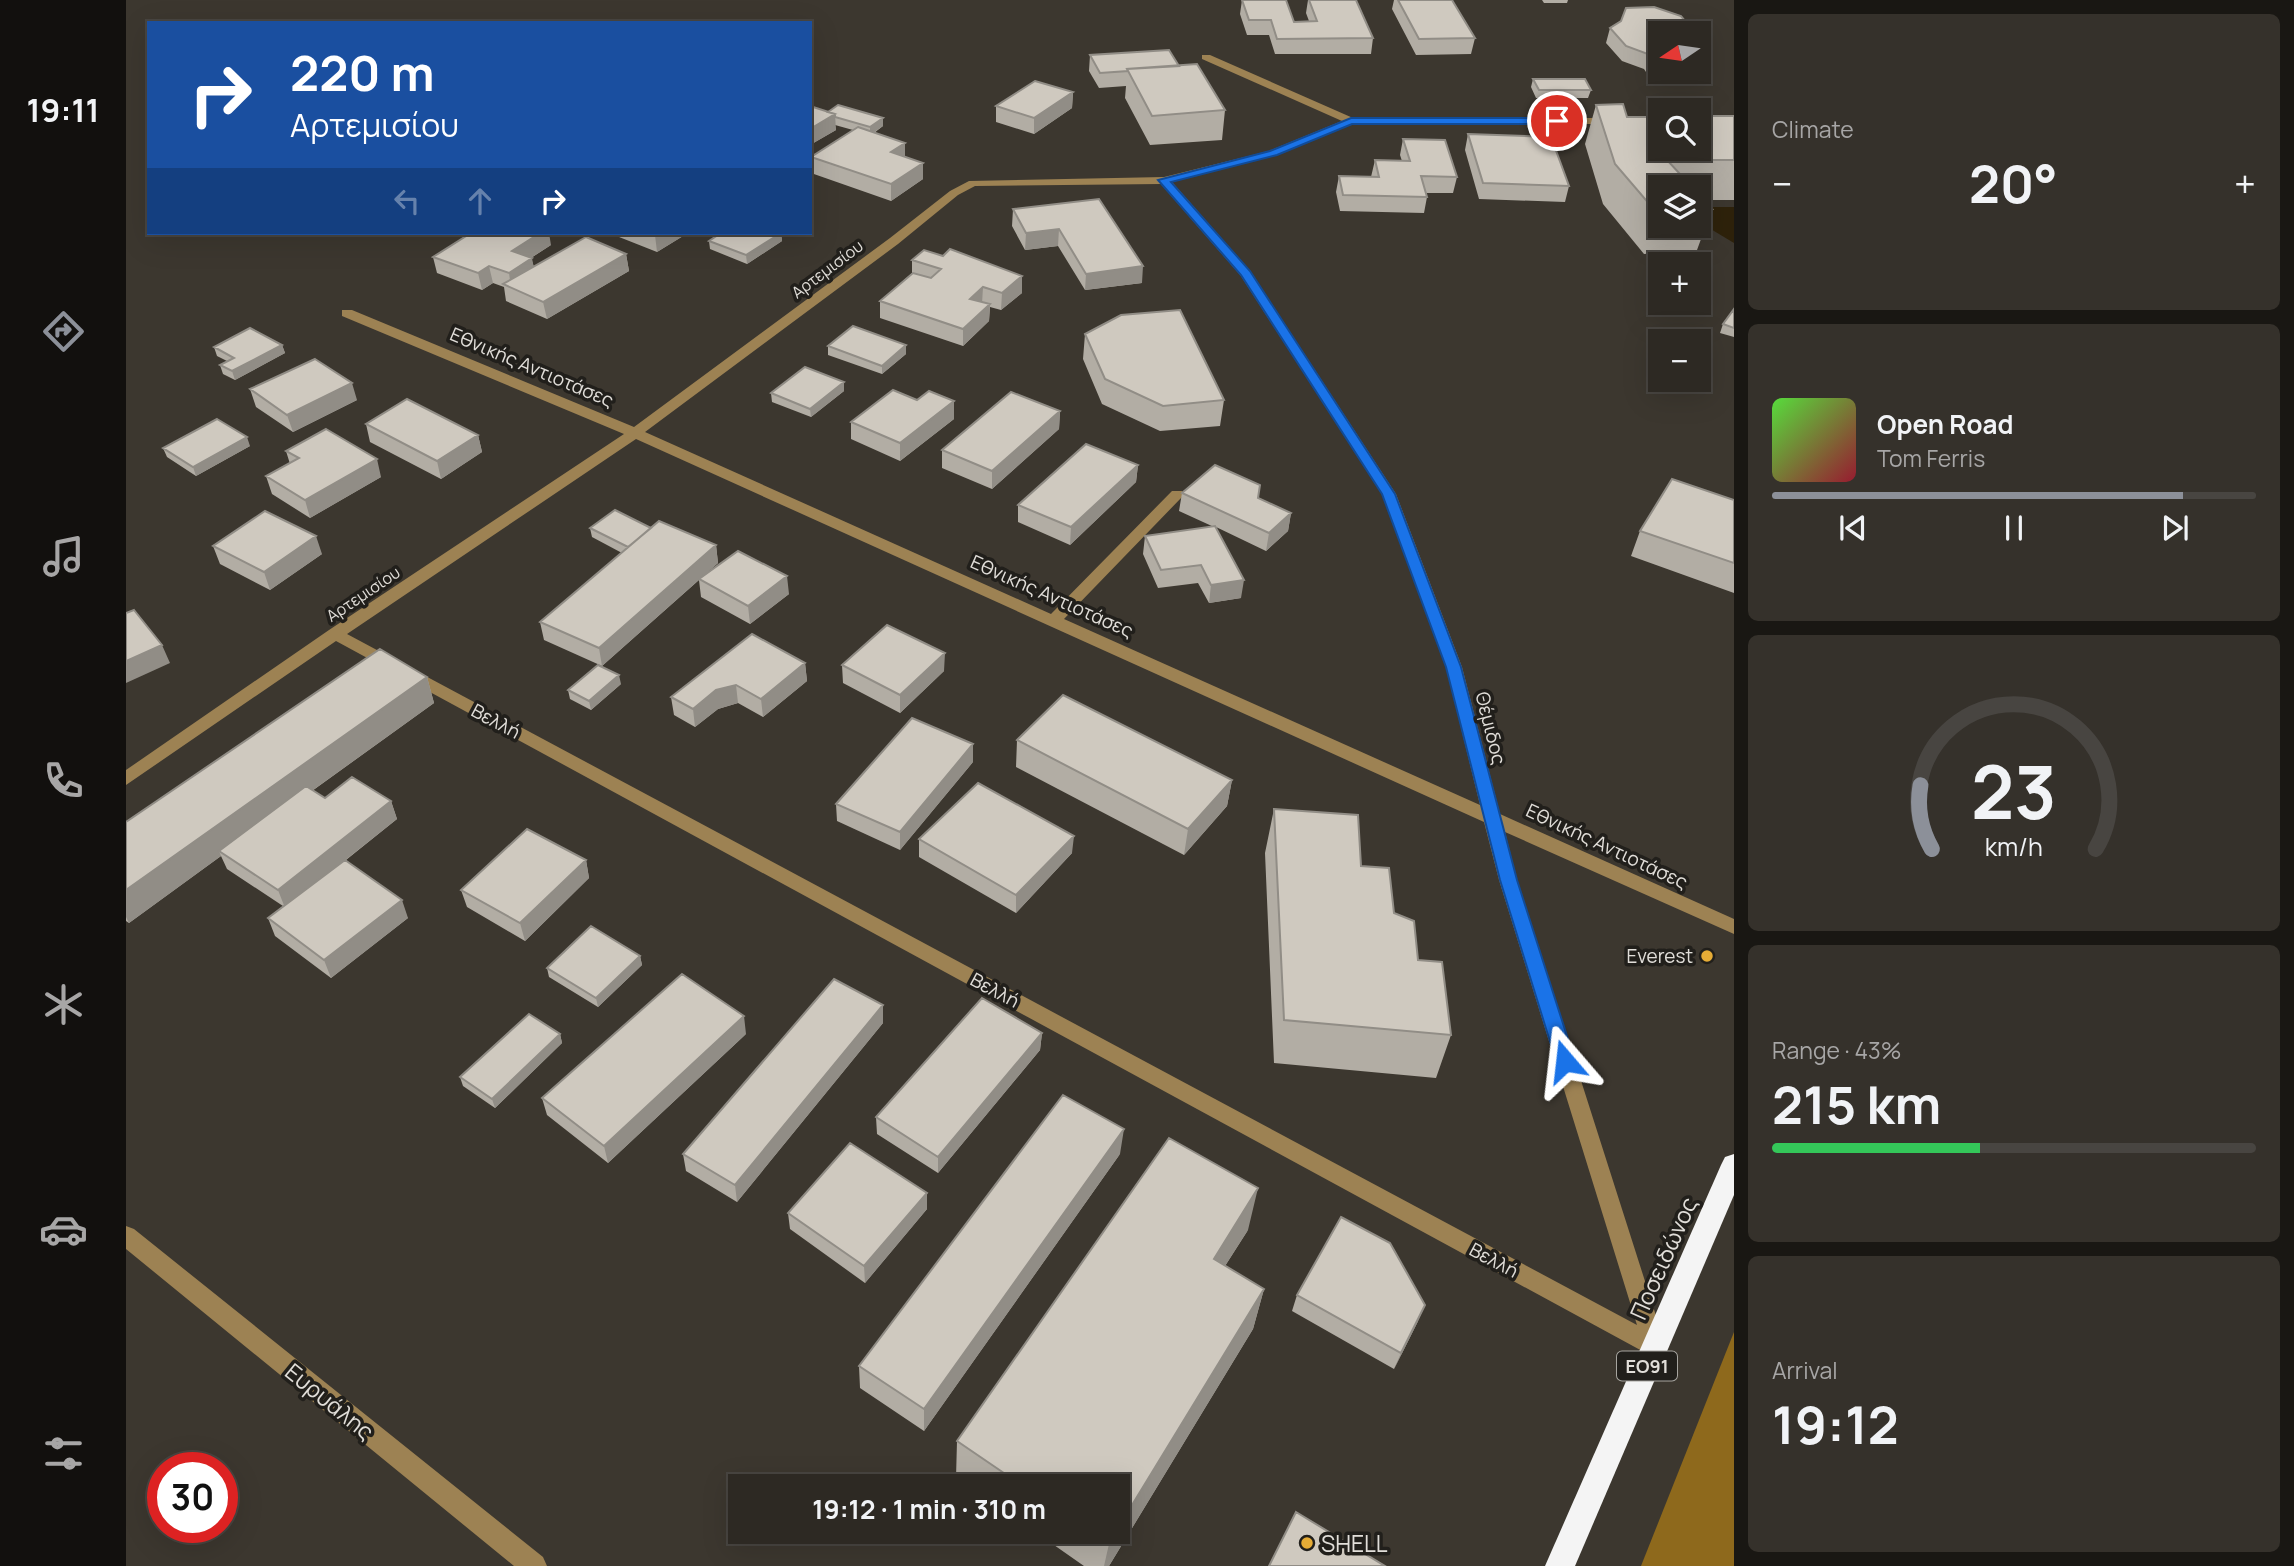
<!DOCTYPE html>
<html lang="en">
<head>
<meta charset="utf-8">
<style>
	:root { --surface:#2d2923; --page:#35312b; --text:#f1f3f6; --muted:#a7a6a6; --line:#484541; --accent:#8c9099 }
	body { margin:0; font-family:Manrope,sans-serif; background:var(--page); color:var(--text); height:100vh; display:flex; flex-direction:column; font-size:26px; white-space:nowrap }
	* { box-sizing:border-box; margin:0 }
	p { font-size:23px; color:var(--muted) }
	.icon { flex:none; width:38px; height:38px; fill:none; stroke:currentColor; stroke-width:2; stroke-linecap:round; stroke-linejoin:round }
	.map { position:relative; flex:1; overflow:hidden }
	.drawer { display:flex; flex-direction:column; gap:14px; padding:14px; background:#191713; width:560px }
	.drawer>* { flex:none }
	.guide { position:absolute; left:21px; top:21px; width:665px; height:214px; border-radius:0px; box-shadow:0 7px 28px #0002,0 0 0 2px var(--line); background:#1a4fa0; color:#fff; overflow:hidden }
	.needle { width:46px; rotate:257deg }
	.tools { position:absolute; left:1522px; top:21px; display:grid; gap:14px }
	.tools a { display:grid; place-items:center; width:63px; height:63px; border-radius:0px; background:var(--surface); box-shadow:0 7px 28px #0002,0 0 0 2px var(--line); font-size:35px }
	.speed { position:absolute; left:21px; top:1452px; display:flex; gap:14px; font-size:35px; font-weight:700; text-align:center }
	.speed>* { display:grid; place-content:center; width:91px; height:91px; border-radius:50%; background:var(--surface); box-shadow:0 7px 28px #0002,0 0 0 2px var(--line); line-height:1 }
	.speed .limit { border:10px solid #d22; background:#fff; color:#111 }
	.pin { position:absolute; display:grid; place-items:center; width:60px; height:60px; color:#fff; margin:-30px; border:4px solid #fff; border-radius:50%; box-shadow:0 2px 7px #0007 }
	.me { position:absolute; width:77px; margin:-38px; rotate:343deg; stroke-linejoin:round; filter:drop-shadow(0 0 5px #0008) }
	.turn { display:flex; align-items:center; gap:24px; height:147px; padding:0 28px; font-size:32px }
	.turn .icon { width:91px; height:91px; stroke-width:2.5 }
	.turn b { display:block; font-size:49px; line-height:60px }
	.lanes { display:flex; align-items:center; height:66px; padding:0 28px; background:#0003; justify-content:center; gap:35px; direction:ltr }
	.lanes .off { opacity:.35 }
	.big { font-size:52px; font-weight:700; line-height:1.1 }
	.drawer .widget { flex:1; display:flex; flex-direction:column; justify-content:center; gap:10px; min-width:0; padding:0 24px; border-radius:10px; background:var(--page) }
	.drawer .dial { align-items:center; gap:0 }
	.dial svg { height:182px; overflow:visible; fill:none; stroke:var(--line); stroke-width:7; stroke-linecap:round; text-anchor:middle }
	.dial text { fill:var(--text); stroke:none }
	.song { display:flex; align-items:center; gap:21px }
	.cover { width:84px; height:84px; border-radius:10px; background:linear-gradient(135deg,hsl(110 70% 55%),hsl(350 70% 35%)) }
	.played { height:7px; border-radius:4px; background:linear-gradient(90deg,var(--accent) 85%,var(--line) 85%) }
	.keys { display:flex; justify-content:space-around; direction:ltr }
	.heat { display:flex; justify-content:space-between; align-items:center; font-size:38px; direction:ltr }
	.charge { height:10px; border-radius:5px; background:linear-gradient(90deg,#34c759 43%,var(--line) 0) }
	.trip { position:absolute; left:602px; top:1474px; width:402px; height:70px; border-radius:0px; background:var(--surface); box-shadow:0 7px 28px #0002,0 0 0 2px var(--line); font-weight:700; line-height:70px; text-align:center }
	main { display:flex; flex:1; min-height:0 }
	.menu { display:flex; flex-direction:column; width:126px; justify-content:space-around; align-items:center; background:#12100e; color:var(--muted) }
	.menu .icon { width:49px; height:49px }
	.menu .current { color:var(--accent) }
	.menu b { font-size:32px; color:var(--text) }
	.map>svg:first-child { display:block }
	.forest { fill:#8e691c }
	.water { fill:#2e220b }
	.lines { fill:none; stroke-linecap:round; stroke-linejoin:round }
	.minor { fill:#9d8253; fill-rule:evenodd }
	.highway { fill:#f4f4f4; fill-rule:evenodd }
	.wall { fill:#b2ada4; fill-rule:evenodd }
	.shaded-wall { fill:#918d86 }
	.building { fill:#cfc9bf; stroke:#918d86; stroke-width:2 }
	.route { fill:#1a73e8; stroke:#114b97; stroke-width:2 }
	.poi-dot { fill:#e6ac36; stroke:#211f1b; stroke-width:2.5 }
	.labels { text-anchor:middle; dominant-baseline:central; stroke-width:7; stroke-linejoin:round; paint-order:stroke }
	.far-street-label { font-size:16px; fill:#e1ded9; stroke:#211f1b }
	.shield { fill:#211f1b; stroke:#a7a5a0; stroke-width:2 }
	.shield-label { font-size:18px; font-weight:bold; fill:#e1ded9 }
	.street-label { font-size:19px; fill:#e1ded9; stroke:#211f1b }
	.poi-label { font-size:19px; fill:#e1ded9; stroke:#211f1b; text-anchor:end }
	.near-street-label { font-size:23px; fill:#e1ded9; stroke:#211f1b }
	.near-poi-label { font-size:23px; fill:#e1ded9; stroke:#211f1b; text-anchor:start }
</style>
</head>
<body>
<main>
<nav class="menu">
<b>19:11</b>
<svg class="icon current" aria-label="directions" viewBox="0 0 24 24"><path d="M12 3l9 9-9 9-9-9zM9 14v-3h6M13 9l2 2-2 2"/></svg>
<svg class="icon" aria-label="music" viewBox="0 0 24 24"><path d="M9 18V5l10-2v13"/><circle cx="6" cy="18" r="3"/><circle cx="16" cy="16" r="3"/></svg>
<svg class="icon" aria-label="phone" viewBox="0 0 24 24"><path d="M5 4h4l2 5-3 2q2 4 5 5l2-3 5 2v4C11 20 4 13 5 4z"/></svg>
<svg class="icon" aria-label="climate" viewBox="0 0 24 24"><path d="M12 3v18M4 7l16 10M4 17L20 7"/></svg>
<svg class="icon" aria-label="car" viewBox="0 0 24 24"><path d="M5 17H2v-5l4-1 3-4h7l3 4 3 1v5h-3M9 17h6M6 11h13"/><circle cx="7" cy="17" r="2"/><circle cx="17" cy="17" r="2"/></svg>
<svg class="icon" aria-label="filters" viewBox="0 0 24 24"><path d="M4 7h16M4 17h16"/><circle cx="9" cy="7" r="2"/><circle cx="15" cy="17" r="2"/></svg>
</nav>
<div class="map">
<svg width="1608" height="1566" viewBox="0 0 1608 1566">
	<rect width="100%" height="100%" fill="#3c372f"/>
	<!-- forest -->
	<path class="forest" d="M1608,1332V1566H1515Z"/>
	<!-- water -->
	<path class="water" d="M1573,207H1608V243L1573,222Z"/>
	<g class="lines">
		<!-- minor -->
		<path class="minor" d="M1076,55H1084L1227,118H1535V124H1227L1151,155L1046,182L1124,271L1270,494L1336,667L1374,814L1608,919V934L1379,832L1391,880L1540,1347L1537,1355L1529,1358L210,641L0,785V770L203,630L498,434L216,316V310H226L508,427L764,238L824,191L843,181L1038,177L1143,151L1216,121L1076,59ZM1035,184L1115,276L1256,494L1320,667L1354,805L938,619L1056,497L1058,494L1056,491H1046L925,614L519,432L772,244L832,195L849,186ZM510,439L1358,822L1373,880L1511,1325L221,634Z
			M0,1226L8,1229L417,1557L421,1566H388L0,1249Z"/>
		<!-- highway -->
		<path class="highway" d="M1608,1154V1195L1449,1566H1419L1595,1165L1599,1157Z"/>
	</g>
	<!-- wall -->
	<path class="wall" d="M1116,0L1168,22L1183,21L1180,13L1182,0H1230L1247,38L1245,54H1149L1143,35H1121L1114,14Z
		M1268,0H1326L1349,38L1345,54L1290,55L1266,9Z
		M1416,0H1442L1441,3H1418Z
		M1484,28L1535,33V72H1573V64L1578,69L1573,84H1528L1518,69L1496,61L1480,43Z
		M964,55L1053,66L1099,110L1096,140L1024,145L999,98L1000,86L973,88L963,71Z
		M1407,79L1465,90L1462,98H1410L1405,87Z
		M947,92L946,108L908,134L870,122V106Z
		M1470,105L1501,117L1608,116V200H1578L1586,209L1571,250L1518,254L1477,204L1459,144ZM1535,187H1573V226H1535Z
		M684,106L702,112L757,126L748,133L779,143V157L797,163V179L765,201L685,173V157L727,130L709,125L710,130L684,145Z
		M1342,134L1443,186L1439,202L1353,199L1339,150Z
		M1277,139L1331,177L1327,193H1300L1301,197L1298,213L1214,211L1210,192L1213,176L1245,177L1249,160L1276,161L1274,155Z
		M973,199L1016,283L959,290L932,246L899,250L886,226L887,209Z
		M487,233H562L531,252L488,235Z
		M655,233L656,241L621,264L584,249L583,241Z
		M425,245L405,258L408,267L500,254L503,271L421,319L380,301L378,287L367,283L356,290L311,273L307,257Z
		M817,256L896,276V293L875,310L864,307L863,321L837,346L754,318V301L786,273V260Z
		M1608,309V337L1594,333L1597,324Z
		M959,334L1098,400L1094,426L1034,431L976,404L957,359Z
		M156,345L159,353L109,380L97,374L94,365L101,361L91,356L88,347Z
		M780,345V354L756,374L702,355V346Z
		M718,382V391L685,417L646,402L645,393Z
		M124,389L231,400L167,432L130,407Z
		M934,411L933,429L866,489L816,468V450Z
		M828,419L774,461L725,439V422Z
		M240,424L352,435L356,452L315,479L244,442Z
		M124,446L70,476L41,457L37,448Z
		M160,451L255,477L184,518L146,494L140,476L164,464Z
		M1012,465L1010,482L944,545L892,522V505Z
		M1134,485L1132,498L1165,513L1162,531L1140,551L1090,527L1115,598L1083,603L1072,583L1032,588L1017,554L1019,536L1088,527L1053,511L1056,493Z
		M1608,500V593L1505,556L1514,531Z
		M464,528H525L590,545L592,563L578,575L663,594L624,624L575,597L573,580L476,666L418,640L414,622L496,553L466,537Z
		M87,546L196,554L144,590L94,564Z
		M679,663L681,681L637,717L612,703L592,709L569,727L548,715L545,697Z
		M716,665L818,671L774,713L717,683Z
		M301,677L308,703L186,791L199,798L265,801L271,819L220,860L282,918L205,978L149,936L142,918L157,906L101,869L95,856L3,923L0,921V822Z
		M495,684L465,710L444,699L442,690Z
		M891,740L1106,780L1101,806L1058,855L890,767Z
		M847,762L774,850L711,821L710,804Z
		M1148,809L1235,866L1292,960L1325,1035L1310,1078L1148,1063L1139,853Z
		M793,839L946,853L890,913L793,857Z
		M460,860L463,878L399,941L341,907L335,890Z
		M514,956L516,965L472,1007L423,977L421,968Z
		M757,1005V1023L611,1202L560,1171L557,1154Z
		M916,1033L914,1050L812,1173L751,1134L750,1117Z
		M434,1034L436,1043L369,1108L337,1086L334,1077Z
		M620,1034L482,1163L421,1115L416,1098Z
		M994,1154L798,1431L734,1388L733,1366Z
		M801,1209L739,1283L664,1229L662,1213Z
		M1122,1230L1099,1266L1138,1289L1127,1329L983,1566H958L908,1531H992V1486H842L830,1478L831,1441Z
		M1171,1295L1292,1321L1268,1369L1166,1311Z"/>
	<!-- shaded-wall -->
	<path class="shaded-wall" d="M1577,44L1573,56V45Z
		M947,92L946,108L908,134V118Z
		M709,114L710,130L684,145V129Z
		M757,118V126L744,135V127Z
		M779,143V159L765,152Z
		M797,163V179L765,201V184Z
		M933,229L932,246L899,250L900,233Z
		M414,233H423L425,245L389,268L386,251Z
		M533,233H562L531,252L529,235Z
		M655,233L656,241L621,264L620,255Z
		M500,254L503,271L421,319L417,302Z
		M406,258L409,275L385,288L383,273Z
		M363,266L367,283L356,290L352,273Z
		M1017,266L1016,283L959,290L960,274Z
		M896,276V293L875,310L876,293Z
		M857,287L856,304L844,299Z
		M864,304L863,321L837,346V329Z
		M156,345L159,353L109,380L106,371Z
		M780,345V354L756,374V366Z
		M718,382V391L685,417L684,409Z
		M226,383L231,400L167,432L161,415Z
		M828,401V419L774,461V443Z
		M934,411L933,429L866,489V471Z
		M352,435L356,452L315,479L311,461Z
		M121,437L124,446L70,476L67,467Z
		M251,459L255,477L184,518L179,500Z
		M1012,465L1010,482L944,545L945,527Z
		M1165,513L1162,531L1140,551L1143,533Z
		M190,536L196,554L144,590L138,572Z
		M590,545L592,563L476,666L473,648Z
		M661,576L663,594L624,624L622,606Z
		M1118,580L1115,598L1083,603L1085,585Z
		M36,645L44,663L0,683V661Z
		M819,653L818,671L774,713V695Z
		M679,663L681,681L637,717L635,699Z
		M493,675L495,684L465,710L463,701Z
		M301,677L308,703L98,854L93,851L95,856L3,923L0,917V890Z
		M610,685L612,703L592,709L569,727L567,709L590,690Z
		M847,744V762L774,850V832Z
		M1106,780L1101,806L1058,855L1062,829Z
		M265,801L271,819L159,908L152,890Z
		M948,836L946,853L890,913V895Z
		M460,860L463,878L399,941L394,923Z
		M276,900L282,918L205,978L198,960Z
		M514,956L516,965L472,1007L470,998Z
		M757,1005V1023L611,1202L609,1185Z
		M618,1016L620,1034L482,1163L478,1146Z
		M916,1033L914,1050L812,1173V1157Z
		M434,1034L436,1043L369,1108L366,1099Z
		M998,1129L994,1154L798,1431V1409Z
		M1132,1188L1122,1230L1078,1299L1088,1259Z
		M801,1193V1209L739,1283L738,1266Z
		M1138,1289L1127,1329L983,1566H978L983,1544L990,1531H992V1528Z
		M1299,1305L1292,1321L1268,1369L1275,1353Z"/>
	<!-- building -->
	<path class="building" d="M1116,0H1160L1168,22L1191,21L1183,0H1230L1247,38L1151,39L1145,20H1123Z
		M1272,0H1326L1349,38L1293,39Z
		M1528,7L1555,16L1569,33H1535V69H1532L1522,54L1500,46L1484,28L1495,21L1500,8Z
		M1043,50L1053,66L1001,69L1002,71L974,73L964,55Z
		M1071,64L1099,110L1026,116L1001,69Z
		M1407,79H1459L1465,90H1413Z
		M909,81L947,92L908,118L870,106Z
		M1497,104L1501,117H1535V149H1573V116H1608V160H1541L1566,187H1535V213H1531L1489,164L1470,105Z
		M712,105L757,118L744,127L709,117V114L702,112Z
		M684,106L709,114L684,129Z
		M732,127L779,143L765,152L797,163L765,184L685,157Z
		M1342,134L1425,137L1443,186L1357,183Z
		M1277,139L1319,140L1331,177L1295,176L1301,197L1217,195L1213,176L1253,177L1249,160L1284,161Z
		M1573,195L1586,209L1573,210Z
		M973,199L1017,266L960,274L933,229L900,233L887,209Z
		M345,233H414L386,251L406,258L383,273L363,266L352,273L307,257Z
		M595,233H655L620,255L583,241Z
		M460,237L500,254L417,302L377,284Z
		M824,249L896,276L876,293L857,287L844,299L864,304L837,329L754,301L787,273L805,278L815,269L786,260L798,250L817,256Z
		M1608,309V328L1597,324Z
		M1054,310L1098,400L1037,406L979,379L959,334L995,315Z
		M727,326L780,345L756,366L702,346Z
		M124,328L156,345L106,371L94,365L108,358L88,347Z
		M189,359L226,383L161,415L124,389Z
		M679,367L718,382L684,409L645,393Z
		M767,390L791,400L803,391L828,401L774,443L725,422Z
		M885,392L934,411L866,471L816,450Z
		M281,399L352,435L311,461L240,424Z
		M91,419L121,437L67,467L37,448Z
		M200,429L251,459L179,500L140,476L173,458L160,451Z
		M960,444L1012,465L945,527L892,505Z
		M1089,465L1134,485L1132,498L1165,513L1143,533L1056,493Z
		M1546,479L1608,500V563L1514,531Z
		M489,510L525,528L502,547L464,528Z
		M139,511L190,536L138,572L87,546Z
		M533,521L590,545L473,648L414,622Z
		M1089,526L1118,580L1085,585L1075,565L1035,570L1019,536Z
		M612,551L661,576L622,606L573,579Z
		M8,610L36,645L0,661V613Z
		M761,625L819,653L774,695L716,665Z
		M626,634L679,663L635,699L610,685L590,690L567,709L545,697Z
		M254,649L301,677L0,890V822Z
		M472,665L493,675L463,701L442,690Z
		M937,695L1106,780L1062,829L891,740Z
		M786,718L847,744L774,832L710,804Z
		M226,777L265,801L152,890L93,851L180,786L199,798Z
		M852,783L948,836L890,895L793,839Z
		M1148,809L1232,815L1235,866L1263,868L1268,913L1288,921L1292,960L1316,962L1325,1035L1158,1020Z
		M401,829L460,860L394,923L335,890Z
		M219,860L276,900L198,960L142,918Z
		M465,926L514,956L470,998L421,968Z
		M556,974L618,1016L478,1146L416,1098Z
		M708,979L757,1005L609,1185L557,1154Z
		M856,998L916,1033L812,1157L750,1117Z
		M403,1014L434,1034L366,1099L334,1077Z
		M937,1095L998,1129L798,1409L733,1366Z
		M1043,1138L1132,1188L1088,1259L1138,1289L992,1528V1486H897L831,1441Z
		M724,1143L801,1193L738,1266L662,1213Z
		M1215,1217L1264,1243L1299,1305L1275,1353L1171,1295Z
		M1170,1512L1259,1566H1143Z
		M964,1531H990L983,1544Z"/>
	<!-- route -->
	<path class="route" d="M1225,118H1431L1436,121L1431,124H1226L1151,155L1045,182L1124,271L1269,494L1335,667L1391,880L1449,1061L1446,1067L1439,1069L1433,1067L1430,1061L1374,880L1320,667L1256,494L1115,275L1032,180L1144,151Z"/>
	<!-- markers -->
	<g class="poi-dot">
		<circle cx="1581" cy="956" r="7"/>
		<circle cx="1181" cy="1543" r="7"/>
	</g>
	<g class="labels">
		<!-- far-street labels -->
		<g class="far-street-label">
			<text transform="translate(701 269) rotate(-37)">Αρτεμισίου</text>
			<text transform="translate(237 594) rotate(-34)">Αρτεμισίου</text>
		</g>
		<!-- shield labels -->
		<rect class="shield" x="1491" y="1351.5" width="60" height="29" rx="5"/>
		<g class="shield-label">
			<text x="1521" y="1366">ΕΟ91</text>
		</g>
		<!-- street labels -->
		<g class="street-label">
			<text transform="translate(406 367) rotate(23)">Εθνικής Αντιοτάσες</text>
			<text transform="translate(926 596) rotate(24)">Εθνικής Αντιοτάσες</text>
			<text transform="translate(370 721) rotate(28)">Βελλή</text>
			<text transform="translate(1365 728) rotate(76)">Θέμιδος</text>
			<text transform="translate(1481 846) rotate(25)">Εθνικής Αντιοτάσες</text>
			<text transform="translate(869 990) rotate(28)">Βελλή</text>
			<text transform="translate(1368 1260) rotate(28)">Βελλή</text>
		</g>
		<!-- poi labels -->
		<g class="poi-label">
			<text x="1567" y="956">Everest</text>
		</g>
		<!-- near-street labels -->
		<g class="near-street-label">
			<text transform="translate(1537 1258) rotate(-66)">Ποσειδώνος</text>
			<text transform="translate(204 1401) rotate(39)">Ευρυάλης</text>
		</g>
		<!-- near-poi labels -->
		<g class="near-poi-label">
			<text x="1195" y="1543">SHELL</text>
		</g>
	</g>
</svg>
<div class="tools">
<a><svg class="needle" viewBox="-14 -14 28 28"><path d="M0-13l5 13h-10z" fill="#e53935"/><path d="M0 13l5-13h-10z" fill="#a7a6a6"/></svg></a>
<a><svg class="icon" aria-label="search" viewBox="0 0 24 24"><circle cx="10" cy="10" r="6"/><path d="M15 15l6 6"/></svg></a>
<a><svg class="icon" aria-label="layers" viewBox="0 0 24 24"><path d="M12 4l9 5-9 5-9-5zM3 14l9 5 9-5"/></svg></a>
<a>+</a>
<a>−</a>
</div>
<div class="speed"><div class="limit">30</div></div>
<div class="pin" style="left:1431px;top:121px;background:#d93025"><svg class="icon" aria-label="arrive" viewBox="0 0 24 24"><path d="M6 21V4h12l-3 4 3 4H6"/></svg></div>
<svg class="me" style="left:1439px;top:1061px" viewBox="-20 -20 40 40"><path d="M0-17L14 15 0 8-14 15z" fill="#1a73e8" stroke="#fff" stroke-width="4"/></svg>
<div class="trip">19:12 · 1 min · 310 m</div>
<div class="guide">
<div class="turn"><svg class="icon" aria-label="right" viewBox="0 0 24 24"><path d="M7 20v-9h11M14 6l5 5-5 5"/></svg><div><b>220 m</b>Αρτεμισίου</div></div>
<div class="lanes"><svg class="icon off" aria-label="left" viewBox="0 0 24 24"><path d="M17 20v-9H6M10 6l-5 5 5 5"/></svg><svg class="icon off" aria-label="ahead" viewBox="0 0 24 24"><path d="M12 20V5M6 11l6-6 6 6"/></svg><svg class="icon" aria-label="right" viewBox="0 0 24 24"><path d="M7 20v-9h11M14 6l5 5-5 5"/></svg></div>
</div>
</div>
<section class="drawer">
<div class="widget"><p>Climate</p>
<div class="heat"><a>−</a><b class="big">20°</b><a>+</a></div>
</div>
<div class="widget">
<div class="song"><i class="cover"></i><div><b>Open Road</b><p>Tom Ferris</p></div></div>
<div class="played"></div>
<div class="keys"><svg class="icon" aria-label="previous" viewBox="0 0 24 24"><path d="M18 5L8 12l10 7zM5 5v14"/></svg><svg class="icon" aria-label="pause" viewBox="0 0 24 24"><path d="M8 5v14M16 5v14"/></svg><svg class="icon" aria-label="next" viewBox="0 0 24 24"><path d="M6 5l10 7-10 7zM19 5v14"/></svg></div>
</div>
<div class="widget dial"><svg viewBox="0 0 100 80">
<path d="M14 69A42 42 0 1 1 86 69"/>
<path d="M14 69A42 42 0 0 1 9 41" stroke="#8c9099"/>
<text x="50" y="56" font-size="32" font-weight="700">23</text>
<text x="50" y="72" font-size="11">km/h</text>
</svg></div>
<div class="widget"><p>Range · 43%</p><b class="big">215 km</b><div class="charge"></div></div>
<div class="widget"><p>Arrival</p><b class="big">19:12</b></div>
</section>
</main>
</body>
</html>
